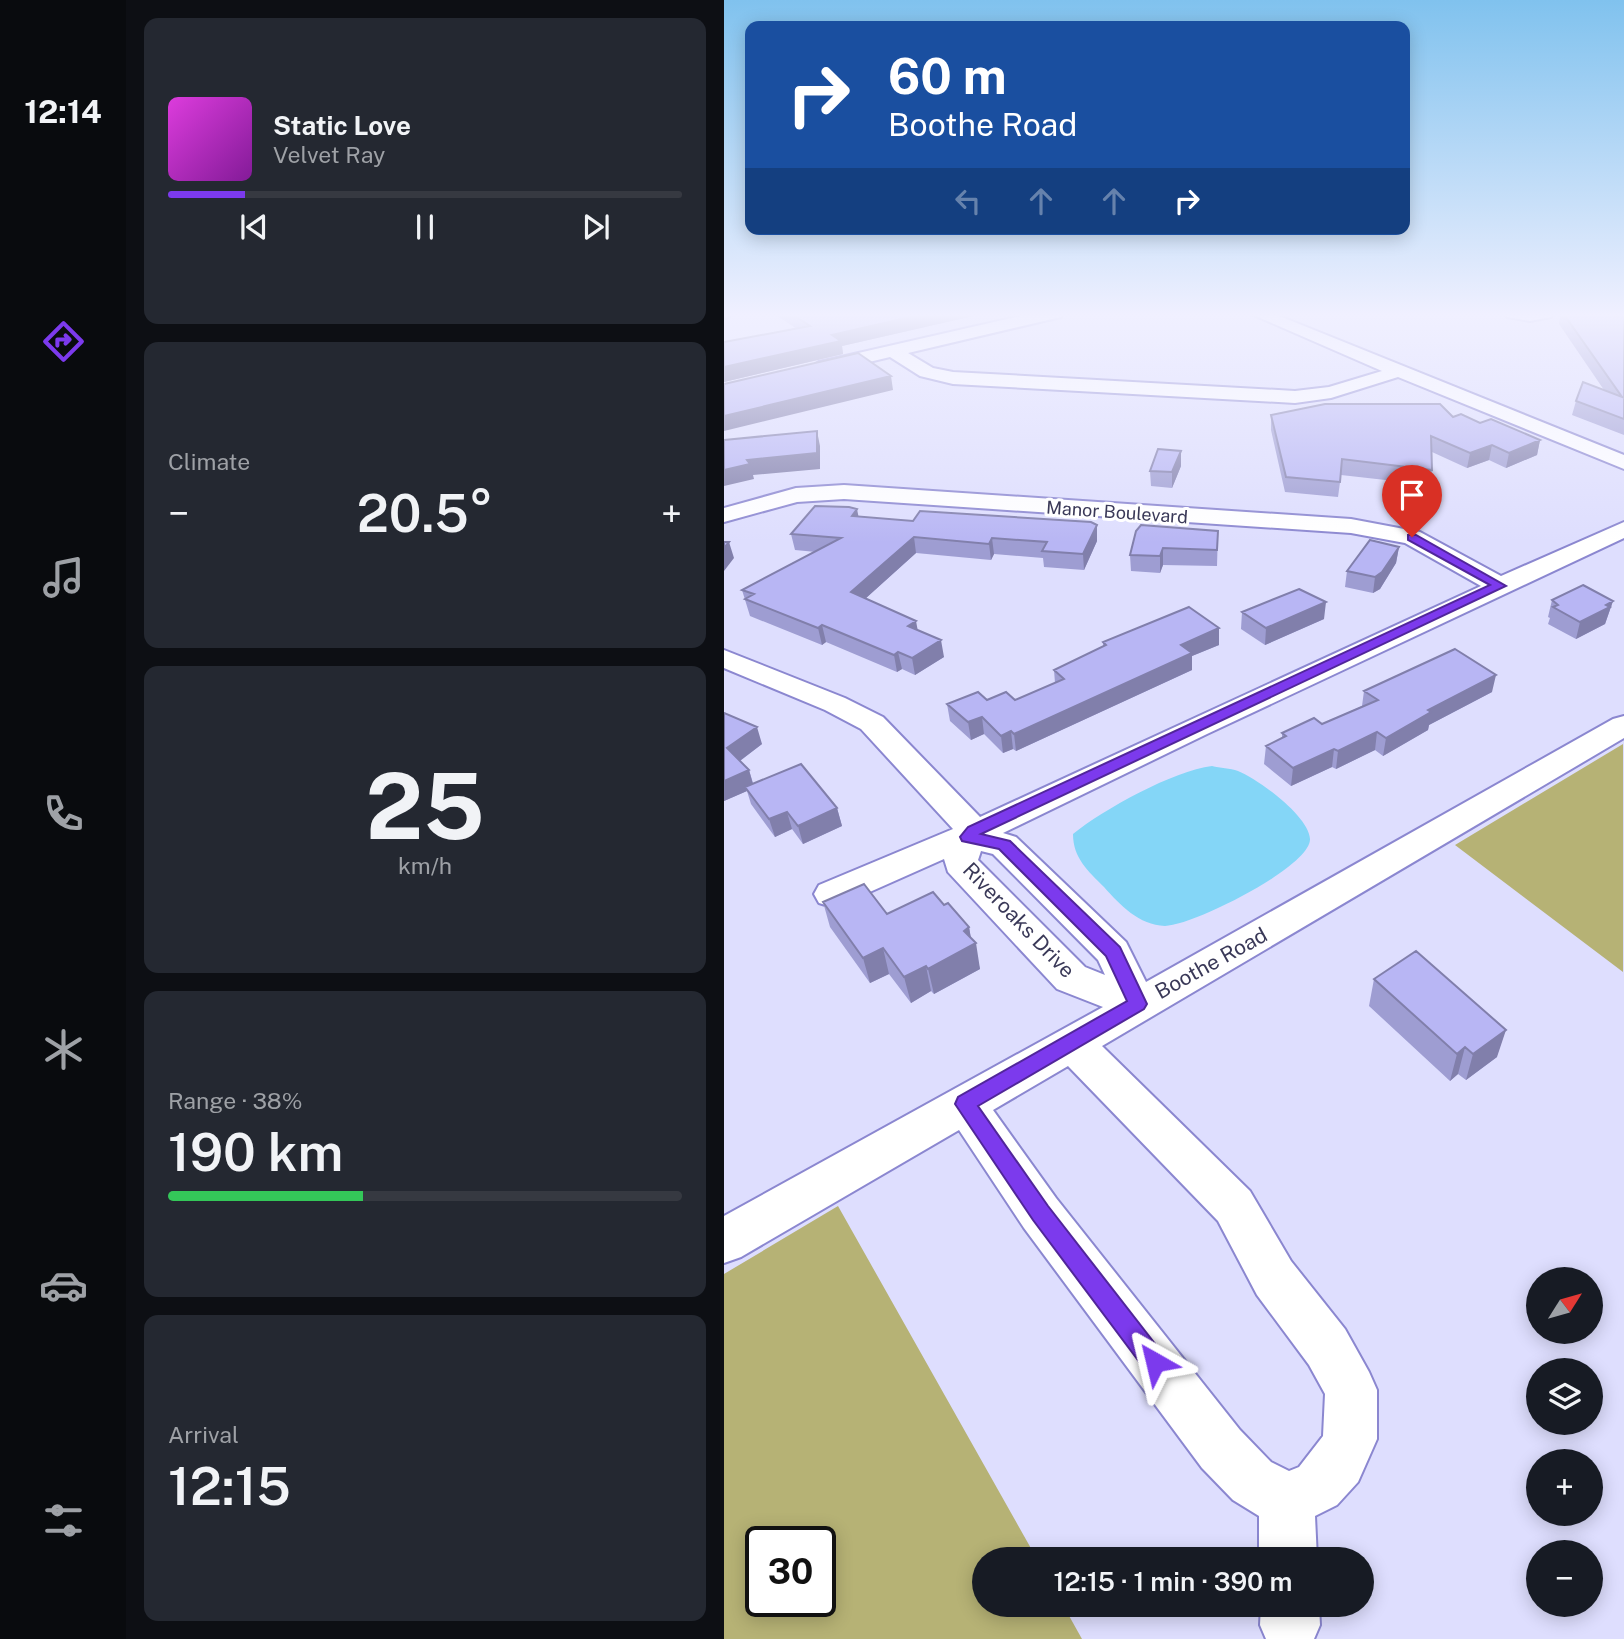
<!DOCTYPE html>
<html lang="en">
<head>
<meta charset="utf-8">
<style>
	:root { --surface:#171b24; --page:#242831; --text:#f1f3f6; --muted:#9ea1a6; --line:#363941; --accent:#7c3aed }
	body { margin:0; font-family:"Public Sans",sans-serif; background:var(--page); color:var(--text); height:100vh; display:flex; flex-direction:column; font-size:26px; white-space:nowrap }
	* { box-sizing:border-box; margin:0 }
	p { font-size:23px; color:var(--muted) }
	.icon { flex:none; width:38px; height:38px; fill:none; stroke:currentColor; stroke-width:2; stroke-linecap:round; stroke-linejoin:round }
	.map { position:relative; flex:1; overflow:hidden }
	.sheet { display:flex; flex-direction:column; gap:18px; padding:18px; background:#0d0f14; width:598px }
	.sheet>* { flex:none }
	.banner { position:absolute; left:21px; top:21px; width:665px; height:214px; border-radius:14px; box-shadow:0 4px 18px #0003; background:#1a4fa0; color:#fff; overflow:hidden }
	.needle { width:46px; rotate:53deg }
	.controls { position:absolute; left:802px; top:1267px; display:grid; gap:14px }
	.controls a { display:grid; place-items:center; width:77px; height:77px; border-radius:50%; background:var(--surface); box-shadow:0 4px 18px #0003; font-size:35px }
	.speed { position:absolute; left:21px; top:1526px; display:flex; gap:14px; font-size:35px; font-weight:700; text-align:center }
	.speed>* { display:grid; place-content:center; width:91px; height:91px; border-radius:50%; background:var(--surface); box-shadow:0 4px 18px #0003; line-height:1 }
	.speed .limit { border:4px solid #111; border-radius:10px; background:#fff; color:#111 }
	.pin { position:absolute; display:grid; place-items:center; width:60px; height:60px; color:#fff; margin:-72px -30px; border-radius:50% 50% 50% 0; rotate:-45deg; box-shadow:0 0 7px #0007 }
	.pin .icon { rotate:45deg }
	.me { position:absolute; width:77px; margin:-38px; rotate:323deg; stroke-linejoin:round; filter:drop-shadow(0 0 5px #0008) }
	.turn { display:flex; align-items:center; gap:24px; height:147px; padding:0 28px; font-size:32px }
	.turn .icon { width:91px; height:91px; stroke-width:2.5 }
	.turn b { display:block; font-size:49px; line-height:60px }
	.lanes { display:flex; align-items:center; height:66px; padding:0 28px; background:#0003; justify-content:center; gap:35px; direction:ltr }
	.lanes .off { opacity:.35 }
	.big { font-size:52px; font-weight:600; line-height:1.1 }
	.sheet .tile { flex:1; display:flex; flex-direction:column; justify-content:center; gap:10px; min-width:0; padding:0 24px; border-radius:14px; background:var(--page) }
	.sheet .dial { align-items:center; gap:0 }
	.dial b { font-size:91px; line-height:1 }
	.song { display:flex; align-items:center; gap:21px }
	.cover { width:84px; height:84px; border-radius:10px; background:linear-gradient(135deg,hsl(300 70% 55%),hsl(290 70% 35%)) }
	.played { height:7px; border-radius:4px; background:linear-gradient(90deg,var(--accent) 15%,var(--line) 15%) }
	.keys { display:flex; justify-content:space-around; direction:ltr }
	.heat { display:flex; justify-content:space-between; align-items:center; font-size:38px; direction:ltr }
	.charge { height:10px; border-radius:5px; background:linear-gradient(90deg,#34c759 38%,var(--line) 0) }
	.trip { position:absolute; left:248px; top:1547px; width:402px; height:70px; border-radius:35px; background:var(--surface); box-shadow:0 4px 18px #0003; font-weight:600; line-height:70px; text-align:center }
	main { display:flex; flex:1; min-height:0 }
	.menu { display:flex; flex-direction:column; width:126px; justify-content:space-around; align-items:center; background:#090b0e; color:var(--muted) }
	.menu .icon { width:49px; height:49px }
	.menu .selected { color:var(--accent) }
	.menu b { font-size:32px; color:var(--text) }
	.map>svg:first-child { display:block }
	.green { fill:#b6b275; fill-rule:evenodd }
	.water { fill:#84d6f7 }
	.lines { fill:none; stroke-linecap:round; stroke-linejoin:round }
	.minor-casing { stroke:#8b87d0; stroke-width:4 }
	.minor { fill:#fff; fill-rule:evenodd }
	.wall { fill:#9e9dd2 }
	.shaded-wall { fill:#817fab }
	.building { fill:#b8b6f4; stroke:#817fab; stroke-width:2 }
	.route { fill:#7c3aed; stroke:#51269a; stroke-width:2 }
	.labels { text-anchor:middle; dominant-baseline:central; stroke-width:6; stroke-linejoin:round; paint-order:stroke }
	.far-street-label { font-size:18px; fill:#3a3958; stroke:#fff }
	.street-label { font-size:21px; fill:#3a3958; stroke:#fff }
</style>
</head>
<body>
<main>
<nav class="menu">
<b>12:14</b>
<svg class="icon selected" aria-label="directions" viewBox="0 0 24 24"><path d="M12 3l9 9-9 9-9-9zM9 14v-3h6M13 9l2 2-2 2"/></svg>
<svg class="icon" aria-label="music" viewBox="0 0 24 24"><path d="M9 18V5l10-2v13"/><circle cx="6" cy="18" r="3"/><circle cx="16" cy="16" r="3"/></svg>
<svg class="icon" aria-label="phone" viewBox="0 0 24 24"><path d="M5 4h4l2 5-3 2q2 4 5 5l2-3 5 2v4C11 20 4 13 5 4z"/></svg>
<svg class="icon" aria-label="climate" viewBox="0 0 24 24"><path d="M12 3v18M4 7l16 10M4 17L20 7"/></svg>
<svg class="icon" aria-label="car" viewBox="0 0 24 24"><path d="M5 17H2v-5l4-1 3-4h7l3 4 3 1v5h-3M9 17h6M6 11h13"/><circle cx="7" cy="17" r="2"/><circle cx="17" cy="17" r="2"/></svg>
<svg class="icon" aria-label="filters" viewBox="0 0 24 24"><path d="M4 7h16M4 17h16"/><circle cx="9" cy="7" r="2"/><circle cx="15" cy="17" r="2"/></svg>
</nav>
<section class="sheet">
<div class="tile">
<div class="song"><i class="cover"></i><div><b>Static Love</b><p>Velvet Ray</p></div></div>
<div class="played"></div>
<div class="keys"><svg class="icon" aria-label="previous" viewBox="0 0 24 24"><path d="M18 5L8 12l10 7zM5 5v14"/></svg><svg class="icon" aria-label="pause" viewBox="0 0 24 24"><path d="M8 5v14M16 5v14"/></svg><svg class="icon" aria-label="next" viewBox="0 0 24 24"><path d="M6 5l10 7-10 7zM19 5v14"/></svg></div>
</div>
<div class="tile"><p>Climate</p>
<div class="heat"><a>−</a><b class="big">20.5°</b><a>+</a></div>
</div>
<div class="tile dial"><b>25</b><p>km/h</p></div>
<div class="tile"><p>Range · 38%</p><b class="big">190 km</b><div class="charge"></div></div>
<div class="tile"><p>Arrival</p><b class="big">12:15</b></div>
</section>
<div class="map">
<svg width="900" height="1639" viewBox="0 0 900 1639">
	<rect width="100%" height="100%" fill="#dedefe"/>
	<!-- green -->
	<path class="green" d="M899,744V972L731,845Z
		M114,1206L313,1559H261V1605H339L358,1639H0V1274ZM37,1542H96V1601H37Z"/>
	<!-- water -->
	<path class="water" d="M488,766C496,768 506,768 514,771C534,779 585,816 586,839C587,867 468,926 441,926C415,925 396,905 380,887C364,871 349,858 349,834C380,809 449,771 488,766Z"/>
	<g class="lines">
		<defs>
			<path id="minor" d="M0,313H10L2,318Z
				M309,313H339L337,317L184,353L209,368L229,372L571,391L605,387L658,371L525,313H548L900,455V469L674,377L607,398L571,403L229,384L196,376L166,357L95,374L86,368L95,362Z
				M781,313H829L827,317L806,321L783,317Z
				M120,485L627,519L696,532L777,576L900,522V538L483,734L279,833L292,837L402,942L422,982L889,719L900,716V738L378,1046L526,1191L567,1261L621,1329L645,1372L653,1390V1439L634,1482L613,1505L591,1516L593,1559H535V1516L509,1500L478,1468L300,1228L235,1130L17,1257L0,1263V1216L379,1007L333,989L224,872L220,859L121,903L108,907L95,903L90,894L95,885L229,829L137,729L101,710L0,668V650L121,698L159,717L256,817L757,586L681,543L627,533L120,499L73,502L0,522V508L72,488ZM257,851L269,854L374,960L381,975L361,967L254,860ZM344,1066L494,1221L533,1295L585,1365L601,1394L599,1436L575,1467L565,1471L547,1462L516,1430L332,1198L269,1110Z
				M537,1605H595L596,1625L590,1639H542L536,1625Z"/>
		</defs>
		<!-- minor casing -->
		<use href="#minor" class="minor-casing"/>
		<!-- minor -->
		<use href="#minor" class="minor"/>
	</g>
	<!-- wall -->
	<path class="wall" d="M49,313H262L118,346L119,354L0,382V342L73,329Z
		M837,313H883L894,316L900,314V435L848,415L852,401L880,390L835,324Z
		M547,415L729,417L756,423L816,440L813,455L782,468L765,460L743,468L708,452V470L706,485L617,475L614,497L561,492L547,430Z
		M457,451V466L448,488L427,486L426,471Z
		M134,517L373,541L360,570L320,567L319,558L270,554L267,560L192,553L142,598L193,630L220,657L191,675L178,669L173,672L102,642L98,645L26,616L18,590L92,552L71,550L67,534Z
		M494,531L493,566L439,565L436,573L407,571L406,555Z
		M675,547L672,563L656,589L649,593L621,587L623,571Z
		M828,600L889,601L881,624L852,639L824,624L826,618L824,617Z
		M518,612L600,619L541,645L517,629Z
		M379,642L495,645L468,656V670L292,751L289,749L279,753L260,734L247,740L226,721L223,704L263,700H291L331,683L330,670L379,647Z
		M640,691L768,692L705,725L704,730L659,756L651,750L612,769L608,767L567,786L540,764L542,746L558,738V733L598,724L638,706Z
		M0,713L38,744L16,761L25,770L29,783L113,808L118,826L79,844L68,829L51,837L27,804L23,791L0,801Z
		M99,902L163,914L220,905L245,927L247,938L256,969L210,994L207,991L187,1003L165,974L146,983L106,927Z
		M650,979L773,1057L742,1080L734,1074L726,1081L645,1006Z"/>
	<!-- shaded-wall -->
	<path class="shaded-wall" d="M204,313H262L118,346L119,354L0,382V367L108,335Z
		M167,376L169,390L0,431V416Z
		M93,431L96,446V469L29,475L30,479L0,486V470Z
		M816,440L813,455L782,468L785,453Z
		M768,445L765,460L743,468L746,453Z
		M457,451V466L448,488V472Z
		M133,509L136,524L128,516Z
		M373,525V541L360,570L359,554Z
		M190,537L192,553L131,608L127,592Z
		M268,538L270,554L267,560L265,544Z
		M5,542L10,558L0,571V548Z
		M675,547L672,563L656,589L649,593L651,577Z
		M439,548V565L436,573V556Z
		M889,601L881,624L852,639L856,622Z
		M602,602L600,619L541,645L542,628Z
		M192,621L195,637L184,626Z
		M98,625L102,642L98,645L94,628Z
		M495,628V645L468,656V670L292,751L290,734L457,645Z
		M217,640L220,657L191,675L188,658Z
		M174,652L178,669L173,672L170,655Z
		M772,675L768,692L705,725L704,730L659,756L662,738L704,710Z
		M258,717L260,734L247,740L244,722Z
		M33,727L38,744L9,766L3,748Z
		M287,731L289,749L279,753L277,736Z
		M653,732L651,750L612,769L614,751Z
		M610,749L608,767L567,786L569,768Z
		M25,770L30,788L21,787L23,791L0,801V781Z
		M113,808L118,826L79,844L74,826Z
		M63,812L68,829L51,837L45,819Z
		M245,927L248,945L252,943L256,969L210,994L204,969L240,931Z
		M159,948L165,974L146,983L139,958Z
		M202,966L207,991L187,1003L180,977Z
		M782,1030L773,1057L742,1080L749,1054Z
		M741,1047L734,1074L726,1081L733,1054Z"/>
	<!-- building -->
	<path class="building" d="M66,313H204L108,335L117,341L0,367V342L86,326Z
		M839,313H883L894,316L900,314V419L852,401L859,382L898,397Z
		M134,353L167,376L0,416V384Z
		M601,404H716L729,417L737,414L756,423L767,419L816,440L785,453L768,445L746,453L707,436L708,470L618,459L616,482L562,477L547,415Z
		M93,431V453L23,460L26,464L0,470V440Z
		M434,449L457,451L448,472L426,471Z
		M91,506L125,507L133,509L128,516L189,521L196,511L367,522L373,525L359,554L318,551L323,542L268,538L265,544L190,537L127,592L192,621L184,626L217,640L188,658L174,652L170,655L98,625L94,628L21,599L30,594L18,590L117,538L67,534Z
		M417,525L494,531L493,550L439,548L436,556L406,555L412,531Z
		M646,540L675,547L658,572L651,577L623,571Z
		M0,542H5L0,548Z
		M859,585L889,601L882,605L886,607L856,622L829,607L834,605L828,600Z
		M575,589L602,602L542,628L518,612Z
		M465,607L495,628L457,645L468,653L290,734L287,731L277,736L258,717L244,722L223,704L254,692L263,700L282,692L291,700L340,679L330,670L382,645L379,642Z
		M731,649L772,675L704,710L707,712L662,738L653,732L614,751L610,749L569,768L542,746L562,736L558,733L590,718L598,724L654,700L640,691Z
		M0,713L33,727L3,748L25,770L0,781Z
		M77,764L113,808L74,826L63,812L45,819L21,787Z
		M140,884L163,914L209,892L220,905L224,903L245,927L240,931L252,943L204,969L202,966L180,977L159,948L139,958L99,902Z
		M692,951L782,1030L749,1054L741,1047L733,1054L650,979Z"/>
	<!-- sky -->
	<linearGradient id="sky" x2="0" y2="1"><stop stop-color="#80c2ee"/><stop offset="0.58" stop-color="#f0f0ff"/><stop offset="1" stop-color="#f0f0ff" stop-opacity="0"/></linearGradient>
	<rect width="900" height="543" fill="url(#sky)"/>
	<!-- route -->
	<path class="route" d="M684,535H692L782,586L257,834L286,841L396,947L423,1004L420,1009L254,1106L324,1206L439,1354L443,1362L439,1371L431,1375L422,1371L309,1220L231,1104L234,1097L403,1001L382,956L275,849L238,841L236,837L244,827L766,585L684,540Z"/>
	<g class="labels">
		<!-- far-street labels -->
		<g class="far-street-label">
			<text transform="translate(393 512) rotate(4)">Manor Boulevard</text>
		</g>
		<!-- street labels -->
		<g class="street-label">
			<text transform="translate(295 920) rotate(46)">Riveroaks Drive</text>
			<text transform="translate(487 963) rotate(-29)">Boothe Road</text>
		</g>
	</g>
</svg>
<div class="controls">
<a><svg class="needle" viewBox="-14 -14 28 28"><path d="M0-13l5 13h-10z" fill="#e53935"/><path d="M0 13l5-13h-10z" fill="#9ea1a6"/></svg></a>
<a><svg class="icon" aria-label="layers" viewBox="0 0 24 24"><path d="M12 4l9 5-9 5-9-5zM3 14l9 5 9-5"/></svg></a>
<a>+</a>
<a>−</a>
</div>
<div class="speed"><div class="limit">30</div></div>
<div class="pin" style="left:688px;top:537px;background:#d93025"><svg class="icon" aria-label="arrive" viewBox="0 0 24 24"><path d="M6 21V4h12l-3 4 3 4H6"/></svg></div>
<svg class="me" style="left:431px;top:1362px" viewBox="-20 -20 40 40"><path d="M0-17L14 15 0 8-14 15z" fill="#7c3aed" stroke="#fff" stroke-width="4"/></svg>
<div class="trip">12:15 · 1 min · 390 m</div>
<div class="banner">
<div class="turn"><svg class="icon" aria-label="right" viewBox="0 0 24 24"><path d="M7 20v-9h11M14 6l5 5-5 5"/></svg><div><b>60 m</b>Boothe Road</div></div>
<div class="lanes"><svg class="icon off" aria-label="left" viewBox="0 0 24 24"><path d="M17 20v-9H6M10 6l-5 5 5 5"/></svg><svg class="icon off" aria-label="ahead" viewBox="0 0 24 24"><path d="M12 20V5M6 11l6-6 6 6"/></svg><svg class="icon off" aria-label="ahead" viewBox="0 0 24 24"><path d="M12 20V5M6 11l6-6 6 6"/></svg><svg class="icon" aria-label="right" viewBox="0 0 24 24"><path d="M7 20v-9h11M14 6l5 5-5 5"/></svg></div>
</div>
</div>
</main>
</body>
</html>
